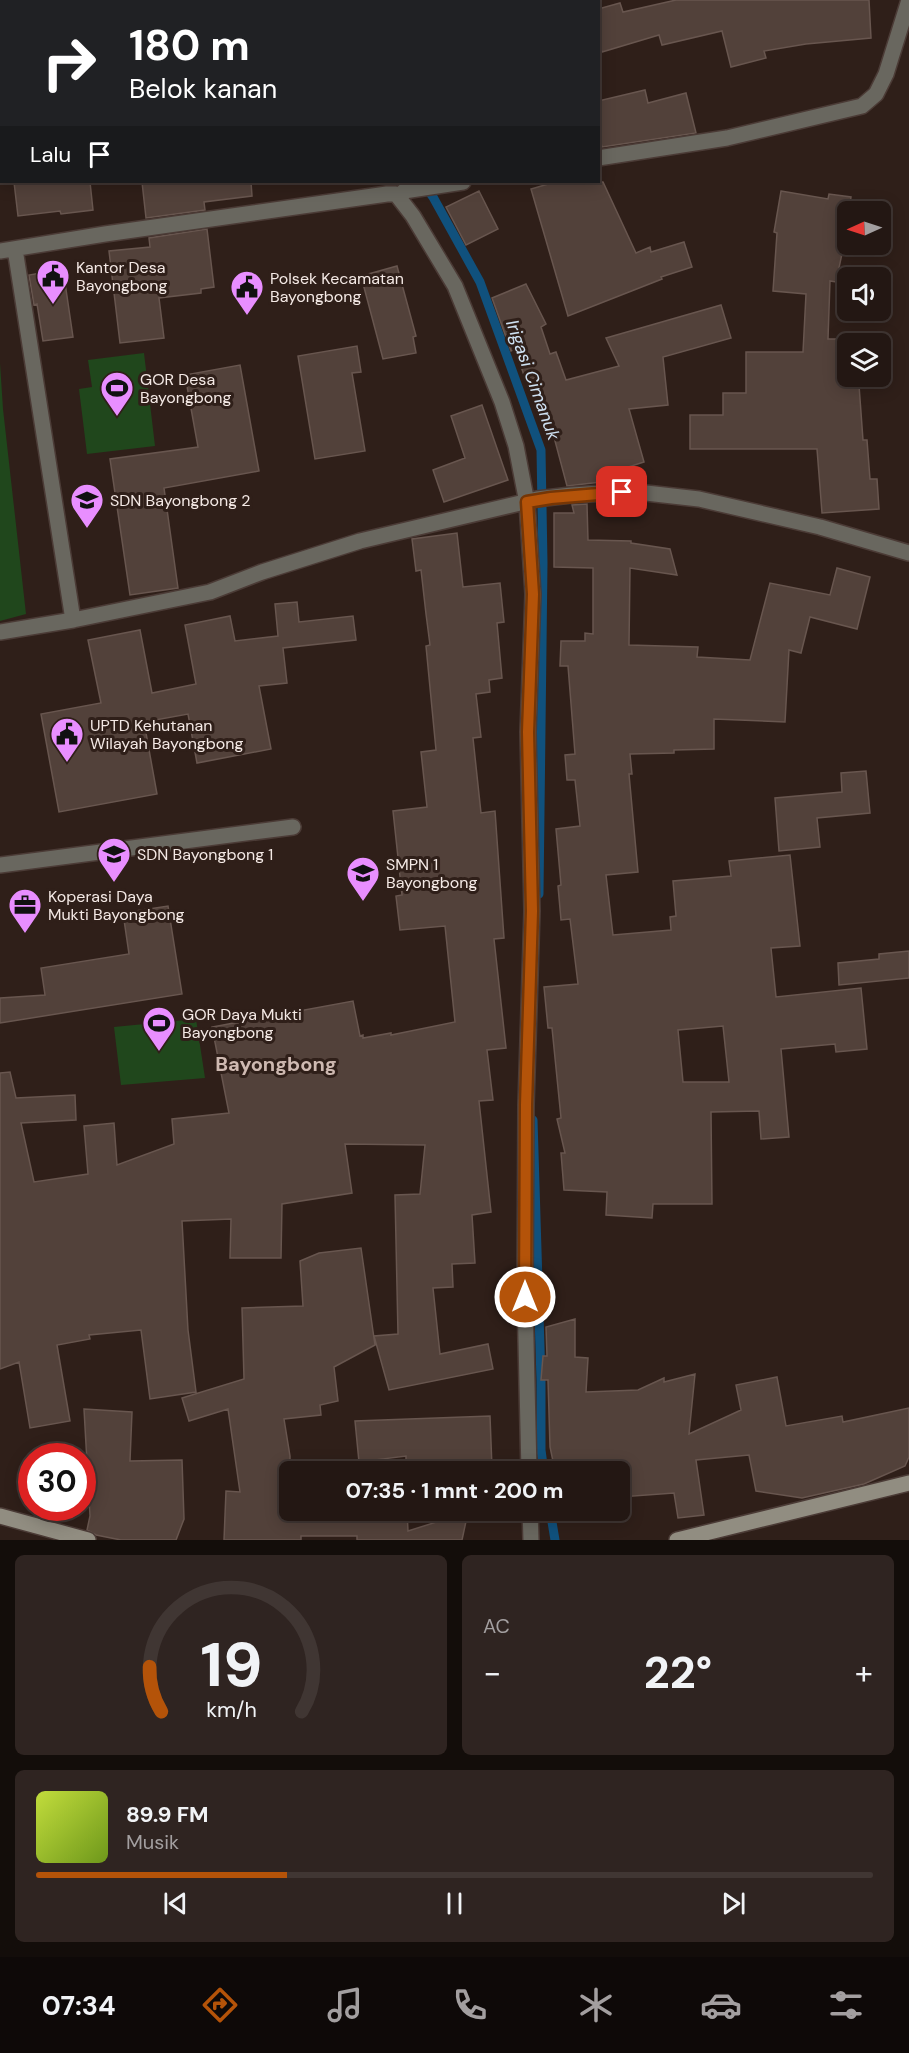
<!DOCTYPE html>
<html lang="id">
<head>
<meta charset="utf-8">
<style>
	:root { --surface:#231713; --page:#2f2421; --text:#f1f3f6; --muted:#a39fa0; --line:#403633; --accent:#b45309 }
	body { margin:0; font-family:"DM Sans",sans-serif; background:var(--page); color:var(--text); height:100vh; display:flex; flex-direction:column; font-size:22px; white-space:nowrap }
	* { box-sizing:border-box; margin:0 }
	p { font-size:20px; color:var(--muted) }
	.icon { flex:none; width:33px; height:33px; fill:none; stroke:currentColor; stroke-width:2; stroke-linecap:round; stroke-linejoin:round }
	.map { position:relative; height:1540px; overflow:hidden }
	.drawer { display:flex; flex-direction:column; gap:15px; padding:15px; background:#130d0a; flex:1 }
	.drawer>* { flex:none }
	.banner { position:absolute; left:0px; top:0px; width:600px; height:183px; box-shadow:0 3px 15px #0003,0 0 0 2px var(--line); background:#202124; color:#fff; overflow:hidden }
	.needle { width:39px; rotate:267deg }
	.tools { position:absolute; left:837px; top:201px; display:grid; gap:12px }
	.tools a { display:grid; place-items:center; width:54px; height:54px; border-radius:9px; background:var(--surface); box-shadow:0 3px 15px #0003,0 0 0 2px var(--line); font-size:30px }
	.speed { position:absolute; left:18px; top:1443px; display:flex; gap:12px; font-size:30px; font-weight:700; text-align:center }
	.speed>* { display:grid; place-content:center; width:78px; height:78px; border-radius:50%; background:var(--surface); box-shadow:0 3px 15px #0003,0 0 0 2px var(--line); line-height:1 }
	.speed .limit { border:9px solid #d22; background:#fff; color:#111 }
	.pin { position:absolute; display:grid; place-items:center; width:51px; height:51px; color:#fff; margin:-26px; border-radius:12px; box-shadow:0 3px 9px #0006 }
	.me { position:absolute; width:66px; margin:-33px; rotate:0deg; stroke-linejoin:round; filter:drop-shadow(0 0 4px #0008) }
	.turn { display:flex; align-items:center; gap:21px; height:126px; padding:0 30px; font-size:27px }
	.turn .icon { width:78px; height:78px; stroke-width:2.5 }
	.turn b { display:block; font-size:42px; line-height:51px }
	.then { display:flex; align-items:center; height:57px; padding:0 30px; background:#0003; gap:12px; font-size:22px }
	.big { font-size:45px; font-weight:700; line-height:1.1 }
	.drawer .widget { flex:1; display:flex; flex-direction:column; justify-content:center; gap:9px; min-width:0; padding:0 21px; border-radius:9px; background:var(--page) }
	.drawer .dial { align-items:center; gap:0 }
	.dial svg { height:156px; overflow:visible; fill:none; stroke:var(--line); stroke-width:7; stroke-linecap:round; text-anchor:middle }
	.dial text { fill:var(--text); stroke:none }
	.song { display:flex; align-items:center; gap:18px }
	.cover { width:72px; height:72px; border-radius:9px; background:linear-gradient(135deg,hsl(70 70% 55%),hsl(80 70% 35%)) }
	.played { height:6px; border-radius:3px; background:linear-gradient(90deg,var(--accent) 30%,var(--line) 30%) }
	.keys { display:flex; justify-content:space-around; direction:ltr }
	.heat { display:flex; justify-content:space-between; align-items:center; font-size:33px; direction:ltr }
	.drawer .tiles { flex:1; display:grid; gap:15px; grid-template-columns:1fr 1fr }
	.widget:last-child { grid-column:span 2 }
	.trip { position:absolute; left:279px; top:1461px; width:351px; height:60px; border-radius:9px; background:var(--surface); box-shadow:0 3px 15px #0003,0 0 0 2px var(--line); font-weight:700; line-height:60px; text-align:center }
	.dock { display:flex; height:96px; justify-content:space-around; align-items:center; background:#0e0908; color:var(--muted) }
	.dock .icon { width:42px; height:42px }
	.dock .active { color:var(--accent) }
	.dock b { font-size:27px; color:var(--text) }
	.map>svg:first-child { display:block }
	.green { fill:#20471c }
	.lines { fill:none; stroke-linecap:round; stroke-linejoin:round }
	.stream { stroke:#10517d; stroke-width:9 }
	.building { fill:#52413a; stroke:#68564f; stroke-width:1.5; fill-rule:evenodd }
	.lane-casing { stroke:#4b3b36; stroke-width:18 }
	.street-casing { stroke:#4b3b36; stroke-width:18 }
	.secondary-casing { stroke:#4b3b36; stroke-width:18 }
	.lane { stroke:#69675f; stroke-width:15 }
	.street { stroke:#69675f; stroke-width:15 }
	.secondary { stroke:#918d81; stroke-width:15 }
	.route-casing { stroke:#753606; stroke-width:15 }
	.route { stroke:#b45309; stroke-width:10 }
	.labels { text-anchor:middle; dominant-baseline:central; stroke-width:6; stroke-linejoin:round; paint-order:stroke }
	.poi-label { font-size:16px; fill:#f4e9e5; stroke:#2f1f19; text-anchor:start }
	.water-label { font-size:18px; font-style:italic; fill:#cfe1f2; stroke:#2f1f19 }
	.quarter-label { font-size:20px; font-weight:bold; fill:#ceb9b1; stroke:#2f1f19 }
</style>
</head>
<body>
<div class="map">
<svg width="909" height="1540" viewBox="0 0 909 1540">
	<rect width="100%" height="100%" fill="#2f1f19"/>
	<!-- green -->
	<path class="green" d="M144,353L155,446L87,454L79,389L92,387L88,360Z
		M0,363L3,409L26,614L0,621Z
		M196,1019L205,1078L121,1085L114,1027Z"/>
	<g class="lines">
		<!-- stream -->
		<path class="stream" d="M297,0L298,2
			M425,186L433,197L480,282L541,450L543,563L539,894
			M533,1120L541,1380V1450L544,1472
			M550,1510L555,1540"/>
	</g>
	<!-- building -->
	<path class="building" d="M676,0H869L871,38L806,44L764,51L766,58L731,67L722,31L662,45L659,35L602,52L598,39V9L620,3L623,12Z
		M645,90L648,103L686,93L696,133L602,147L598,132V101Z
		M14,182H90L93,210L61,214L60,211L18,216Z
		M142,182H251L252,196L204,202L205,210L146,218Z
		M555,182H603L636,253L650,247L651,252L684,242L692,267L661,277L662,279L568,316L531,189Z
		M479,191L498,229L466,245L446,207Z
		M781,191L828,199L829,194L851,197L849,212H848L847,230L836,282L830,281L828,339H842L843,386L859,385L863,440H867L870,479H877L879,509L822,513L817,449H690V415H723V393H746V352H803L806,294L773,291L777,233L774,232Z
		M207,229L214,287L201,289V293L159,298L164,338L120,343L109,251L150,247L149,238Z
		M397,266L416,336L413,337L416,353L383,359L361,276Z
		M63,269L73,337L43,341L37,304L34,305L29,275Z
		M526,284L546,324L541,327L550,354L556,352L566,380L619,366L606,338L721,305L731,338L663,357L668,405L629,409L644,462L600,476L601,482L567,486L538,377L526,381L515,349L511,351L492,298Z
		M357,346L361,372L352,373L365,451L315,459L298,356Z
		M240,365L259,471L164,488L178,588L130,595L110,459L198,447L185,375Z
		M482,405L508,480L444,502L433,470L465,458L451,416Z
		M587,504L588,540L631,541V543L670,549L677,575L630,568L629,645L698,647L697,657L750,660L770,583L830,595L837,568L870,577L857,629L810,617L801,653L789,650L785,722L714,719V749L674,750V753L630,754L632,774H629L638,872L606,875L613,935L671,930L670,917L676,916L673,881L731,876L729,861L790,855L800,946L771,948L776,997L861,988L867,1049L836,1052L835,1044L781,1049L789,1137L761,1139L759,1111L711,1112L712,1204H653L652,1218L606,1215L607,1192L564,1190L561,1153H565L557,1119L561,1118L552,1028H548L544,987L578,984L570,919L561,920L558,886L561,885L556,829L580,826L575,780H567L565,755L575,754L568,666H560L561,641H585V633L593,634V568L554,567V513H574L572,505ZM723,1026L729,1082H683L678,1030Z
		M457,533L463,587L500,583L504,622L497,623L502,678L489,680L490,692L476,694L481,737L473,738L481,813L495,811L504,938L494,939L506,1048L487,1050L493,1100L479,1101L491,1212L472,1215L475,1263L452,1264L453,1287L433,1288L440,1354L488,1344L493,1369L389,1390L374,1336L398,1334L395,1195L420,1194L425,1145L345,1144L352,1193L282,1204L281,1258H230L231,1219L182,1221L188,1330L196,1392L150,1399L141,1330L89,1335L90,1339L57,1345L70,1421L30,1428L19,1362L0,1369V1073L10,1072L16,1098L75,1095L76,1120L21,1123L34,1182L88,1174L84,1126L114,1123L117,1165L174,1144L172,1119L229,1113L212,1027L353,1001L360,1036L363,1035V1038L391,1033V1035L455,1022L445,926L400,930L396,896L402,895L393,811L427,807L421,752L436,750L426,646L430,645L426,614L421,570L416,571L412,539Z
		M297,602L299,622L353,616L356,640L283,648L287,683L259,686L271,749L197,763L188,714L144,722L157,794L59,812L41,714L101,703L88,640L140,630L152,693L196,684L185,625L230,616L235,641L278,636L275,604Z
		M866,771L870,813L817,818L820,847L779,851L775,798L842,792L841,773Z
		M168,906L182,994L0,1023V998L45,995L41,968L129,954L123,913Z
		M909,951V978L839,985L838,963L879,959V954Z
		M361,1248L375,1345L334,1367L338,1401L320,1405L321,1415L284,1419L290,1456V1510H407L408,1531L468,1512L462,1540H357V1536H301V1540H224L226,1491L240,1492L228,1409L189,1421L182,1398L244,1379L242,1308L303,1306L300,1261L319,1253Z
		M575,1319V1357L588,1358L586,1392L638,1390L664,1378V1382L695,1374L689,1434L741,1410L736,1385L777,1377L786,1426L842,1416L843,1422L909,1408V1457L905,1466L864,1484L802,1498L756,1491L749,1455L696,1460L704,1515L678,1518L674,1493L620,1497V1472H592L611,1466L610,1464L554,1466L550,1447L548,1380H541L543,1356H547L546,1327Z
		M84,1409L132,1412L130,1461L182,1460L184,1519L176,1540H121L96,1535L87,1530L90,1516Z
		M490,1416L492,1468L406,1472V1456L359,1462L355,1421Z"/>
	<g class="lines">
		<defs>
			<path id="lane" d="M0,865L293,827"/>
			<path id="street" d="M274,0V2
				M598,158L727,138L862,106L876,94L886,74L909,0
				M404,191L463,182
				M15,249L73,620
				M0,251L105,234L387,194H396L413,216L455,286L502,402L516,446L527,503L533,594L528,732L532,911L526,1105L525,1297L529,1472
				M0,632L73,620L210,592L262,572L360,541L537,499L571,495L622,492L646,493L699,499L820,527L909,553
				M530,1510L531,1540"/>
			<path id="secondary" d="M0,1516L88,1540
				M677,1540L909,1483"/>
		</defs>
		<!-- lane casing -->
		<use href="#lane" class="lane-casing"/>
		<!-- street casing -->
		<use href="#street" class="street-casing"/>
		<!-- secondary casing -->
		<use href="#secondary" class="secondary-casing"/>
		<!-- lane -->
		<use href="#lane" class="lane"/>
		<!-- street -->
		<use href="#street" class="street"/>
		<!-- secondary -->
		<use href="#secondary" class="secondary"/>
	</g>
	<g class="lines">
		<defs>
			<path id="route" d="M525,1297L526,1105L532,911L528,732L533,594L527,502L551,498L622,492"/>
		</defs>
		<!-- route casing -->
		<use href="#route" class="route-casing"/>
		<!-- route -->
		<use href="#route" class="route"/>
	</g>
	<!-- icons -->
	<defs>
		<symbol id="civic-pin" viewBox="-11 -11 22 30"><path d="M0 17L-7.5 6A9.5 9.5 0 1 1 7.5 6Z" fill="#e88eff" stroke="#2f1f19"/><path d="M-.6-6.5H3V-4.5H.6V-3L4-1V1h2V6H-6V1h2V-1L-.6-3ZM-1.2 2.5V6h2.4V2.5Z" fill="#111"/></symbol>
		<symbol id="stadium-pin" viewBox="-11 -11 22 30"><path d="M0 17L-7.5 6A9.5 9.5 0 1 1 7.5 6Z" fill="#e88eff" stroke="#2f1f19"/><path d="M0-5a6.5 5 0 1 0 0 10a6.5 5 0 1 0 0-10ZM-3.5-1.8h7v3.6h-7Z" fill="#111"/></symbol>
		<symbol id="school-pin" viewBox="-11 -11 22 30"><path d="M0 17L-7.5 6A9.5 9.5 0 1 1 7.5 6Z" fill="#e88eff" stroke="#2f1f19"/><path d="M0-5L7-2L0 1L-7-2ZM-4 1L0 2.5L4 1V4Q0 6-4 4Z" fill="#111"/></symbol>
		<symbol id="office-pin" viewBox="-11 -11 22 30"><path d="M0 17L-7.5 6A9.5 9.5 0 1 1 7.5 6Z" fill="#e88eff" stroke="#2f1f19"/><path d="M-6-3h4V-5.5h4V-3h4V5H-6ZM-1-4.5V-3h2v-1.5ZM-6 0V1H6V0Z" fill="#111"/></symbol>
	</defs>
	<g fill-rule="evenodd">
		<use href="#civic-pin" x="34" y="257" width="38" height="52"/>
		<use href="#civic-pin" x="228" y="268" width="38" height="52"/>
		<use href="#stadium-pin" x="98" y="369" width="38" height="52"/>
		<use href="#school-pin" x="68" y="481" width="38" height="52"/>
		<use href="#civic-pin" x="48" y="715" width="38" height="52"/>
		<use href="#school-pin" x="95" y="835" width="38" height="52"/>
		<use href="#school-pin" x="344" y="854" width="38" height="52"/>
		<use href="#office-pin" x="6" y="886" width="38" height="52"/>
		<use href="#stadium-pin" x="140" y="1004" width="38" height="52"/>
	</g>
	<g class="labels">
		<!-- poi labels -->
		<g class="poi-label">
			<text x="76" y="267">Kantor Desa<tspan x="76" dy="18">Bayongbong</tspan></text>
			<text x="270" y="278">Polsek Kecamatan<tspan x="270" dy="18">Bayongbong</tspan></text>
			<text x="140" y="379">GOR Desa<tspan x="140" dy="18">Bayongbong</tspan></text>
			<text x="110" y="500">SDN Bayongbong 2</text>
			<text x="90" y="725">UPTD Kehutanan<tspan x="90" dy="18">Wilayah Bayongbong</tspan></text>
			<text x="137" y="854">SDN Bayongbong 1</text>
			<text x="386" y="864">SMPN 1<tspan x="386" dy="18">Bayongbong</tspan></text>
			<text x="48" y="896">Koperasi Daya<tspan x="48" dy="18">Mukti Bayongbong</tspan></text>
			<text x="182" y="1014">GOR Daya Mukti<tspan x="182" dy="18">Bayongbong</tspan></text>
		</g>
		<!-- water labels -->
		<g class="water-label">
			<text transform="translate(533 380) rotate(70)">Irigasi Cimanuk</text>
		</g>
		<!-- quarter labels -->
		<g class="quarter-label">
			<text x="276" y="1064">Bayongbong</text>
		</g>
	</g>
</svg>
<div class="tools">
<a><svg class="needle" viewBox="-14 -14 28 28"><path d="M0-13l5 13h-10z" fill="#e53935"/><path d="M0 13l5-13h-10z" fill="#a39fa0"/></svg></a>
<a><svg class="icon" aria-label="sound" viewBox="0 0 24 24"><path d="M4 9h4l5-4v14l-5-4H4zM17 9q2 3 0 6"/></svg></a>
<a><svg class="icon" aria-label="layers" viewBox="0 0 24 24"><path d="M12 4l9 5-9 5-9-5zM3 14l9 5 9-5"/></svg></a>
</div>
<div class="speed"><div class="limit">30</div></div>
<div class="pin" style="left:622px;top:492px;background:#d93025"><svg class="icon" aria-label="arrive" viewBox="0 0 24 24"><path d="M6 21V4h12l-3 4 3 4H6"/></svg></div>
<svg class="me" style="left:525px;top:1297px" viewBox="-20 -20 40 40"><circle r="17" fill="#b45309" stroke="#fff" stroke-width="3"/><path d="M0-11L8 9 0 5-8 9z" fill="#fff"/></svg>
<div class="trip">07:35 · 1 mnt · 200 m</div>
<div class="banner">
<div class="turn"><svg class="icon" aria-label="right" viewBox="0 0 24 24"><path d="M7 20v-9h11M14 6l5 5-5 5"/></svg><div><b>180 m</b>Belok kanan</div></div>
<div class="then">Lalu<svg class="icon" aria-label="arrive" viewBox="0 0 24 24"><path d="M6 21V4h12l-3 4 3 4H6"/></svg></div>
</div>
</div>
<section class="drawer">
<div class="tiles">
<div class="widget dial"><svg viewBox="0 0 100 80">
<path d="M14 69A42 42 0 1 1 86 69"/>
<path d="M14 69A42 42 0 0 1 8 46" stroke="#b45309"/>
<text x="50" y="56" font-size="32" font-weight="700">19</text>
<text x="50" y="72" font-size="11">km/h</text>
</svg></div>
<div class="widget"><p>AC</p>
<div class="heat"><a>−</a><b class="big">22°</b><a>+</a></div>
</div>
<div class="widget">
<div class="song"><i class="cover"></i><div><b>89.9 FM</b><p>Musik</p></div></div>
<div class="played"></div>
<div class="keys"><svg class="icon" aria-label="previous" viewBox="0 0 24 24"><path d="M18 5L8 12l10 7zM5 5v14"/></svg><svg class="icon" aria-label="pause" viewBox="0 0 24 24"><path d="M8 5v14M16 5v14"/></svg><svg class="icon" aria-label="next" viewBox="0 0 24 24"><path d="M6 5l10 7-10 7zM19 5v14"/></svg></div>
</div>
</div>
</section>
<nav class="dock">
<b>07:34</b>
<svg class="icon active" aria-label="directions" viewBox="0 0 24 24"><path d="M12 3l9 9-9 9-9-9zM9 14v-3h6M13 9l2 2-2 2"/></svg>
<svg class="icon" aria-label="music" viewBox="0 0 24 24"><path d="M9 18V5l10-2v13"/><circle cx="6" cy="18" r="3"/><circle cx="16" cy="16" r="3"/></svg>
<svg class="icon" aria-label="phone" viewBox="0 0 24 24"><path d="M5 4h4l2 5-3 2q2 4 5 5l2-3 5 2v4C11 20 4 13 5 4z"/></svg>
<svg class="icon" aria-label="climate" viewBox="0 0 24 24"><path d="M12 3v18M4 7l16 10M4 17L20 7"/></svg>
<svg class="icon" aria-label="car" viewBox="0 0 24 24"><path d="M5 17H2v-5l4-1 3-4h7l3 4 3 1v5h-3M9 17h6M6 11h13"/><circle cx="7" cy="17" r="2"/><circle cx="17" cy="17" r="2"/></svg>
<svg class="icon" aria-label="filters" viewBox="0 0 24 24"><path d="M4 7h16M4 17h16"/><circle cx="9" cy="7" r="2"/><circle cx="15" cy="17" r="2"/></svg>
</nav>
</body>
</html>
